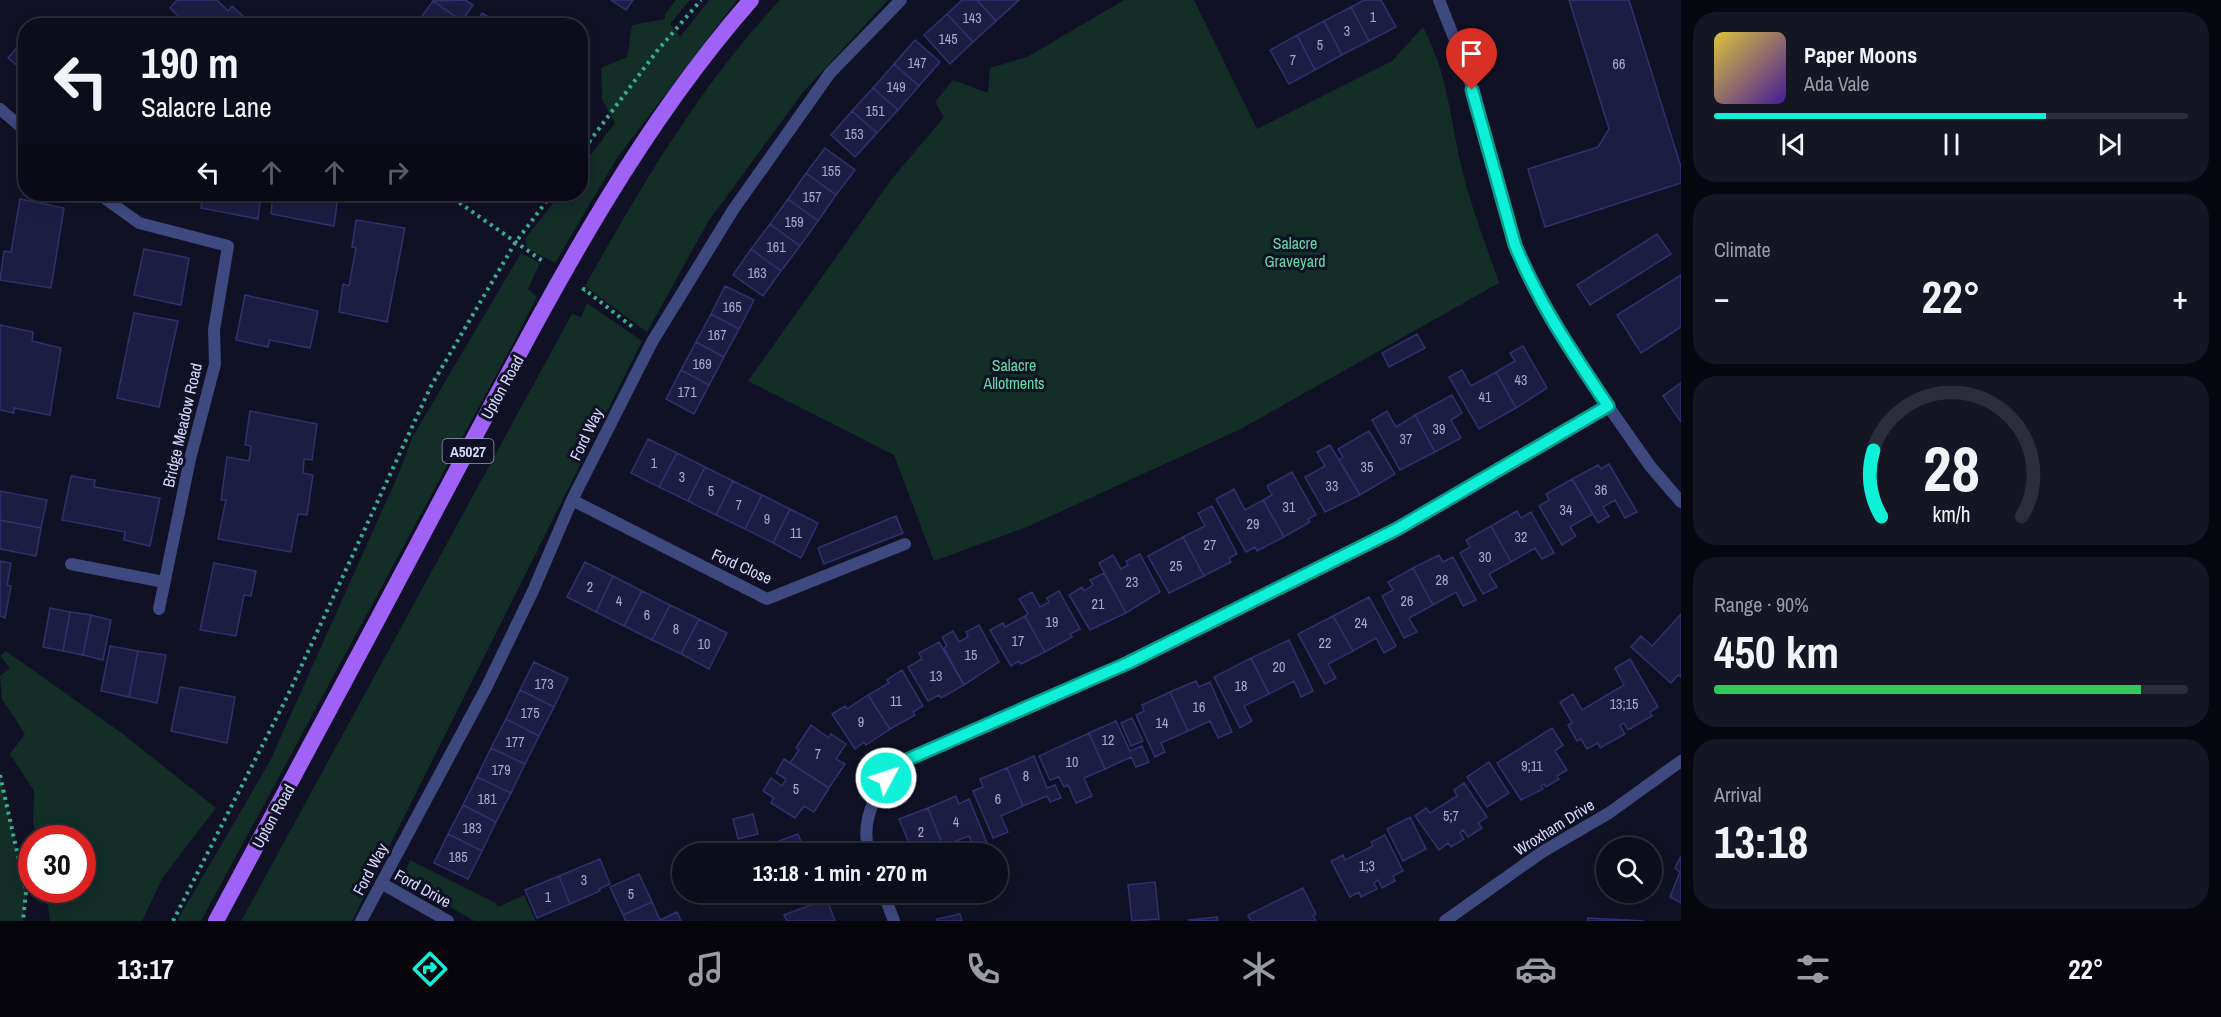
<!DOCTYPE html>
<html lang="en">
<head>
<meta charset="utf-8">
<style>
	:root { --surface:#0c0d1b; --page:#151624; --text:#f1f3f6; --muted:#9a9ca3; --line:#2c2d3a; --accent:#0ef0d7 }
	body { margin:0; font-family:"Archivo Narrow",sans-serif; background:var(--page); color:var(--text); height:100vh; display:flex; flex-direction:column; font-size:22px; white-space:nowrap }
	* { box-sizing:border-box; margin:0 }
	p { font-size:20px; color:var(--muted) }
	.icon { flex:none; width:33px; height:33px; fill:none; stroke:currentColor; stroke-width:2; stroke-linecap:round; stroke-linejoin:round }
	.map { position:relative; flex:1; overflow:hidden }
	.side { display:flex; flex-direction:column; gap:12px; padding:12px; background:#07070f; width:540px }
	.side>* { flex:none }
	.guide { position:absolute; left:18px; top:18px; width:570px; height:183px; border-radius:24px; box-shadow:0 3px 15px #0003,0 0 0 2px var(--line); background:#0c0d1b; color:var(--text); overflow:hidden }
	.controls { position:absolute; left:1596px; top:837px; display:grid; gap:12px }
	.controls a { display:grid; place-items:center; width:66px; height:66px; border-radius:50%; background:var(--surface); box-shadow:0 3px 15px #0003,0 0 0 2px var(--line); font-size:30px }
	.speed { position:absolute; left:18px; top:825px; display:flex; gap:12px; font-size:30px; font-weight:700; text-align:center }
	.speed>* { display:grid; place-content:center; width:78px; height:78px; border-radius:50%; background:var(--surface); box-shadow:0 3px 15px #0003,0 0 0 2px var(--line); line-height:1 }
	.speed .limit { border:9px solid #d22; background:#fff; color:#111 }
	.pin { position:absolute; display:grid; place-items:center; width:51px; height:51px; color:#fff; margin:-62px -26px; border-radius:50% 50% 50% 0; rotate:-45deg; box-shadow:0 0 6px #0007 }
	.pin .icon { rotate:45deg }
	.me { position:absolute; width:66px; margin:-33px; rotate:50deg; stroke-linejoin:round; filter:drop-shadow(0 0 4px #0008) }
	.turn { display:flex; align-items:center; gap:21px; height:126px; padding:0 24px; font-size:27px }
	.turn .icon { width:78px; height:78px; stroke-width:2.5 }
	.turn b { display:block; font-size:42px; line-height:51px }
	.lanes { display:flex; align-items:center; height:57px; padding:0 24px; background:#0003; justify-content:center; gap:30px; direction:ltr }
	.lanes .off { opacity:.35 }
	.big { font-size:45px; font-weight:800; line-height:1.1 }
	.side .widget { flex:1; display:flex; flex-direction:column; justify-content:center; gap:9px; min-width:0; padding:0 21px; border-radius:24px; background:var(--page) }
	.side .dial { align-items:center; gap:0 }
	.dial svg { height:156px; overflow:visible; fill:none; stroke:var(--line); stroke-width:7; stroke-linecap:round; text-anchor:middle }
	.dial text { fill:var(--text); stroke:none }
	.song { display:flex; align-items:center; gap:18px }
	.cover { width:72px; height:72px; border-radius:9px; background:linear-gradient(135deg,hsl(50 70% 55%),hsl(260 70% 35%)) }
	.played { height:6px; border-radius:3px; background:linear-gradient(90deg,var(--accent) 70%,var(--line) 70%) }
	.keys { display:flex; justify-content:space-around; direction:ltr }
	.heat { display:flex; justify-content:space-between; align-items:center; font-size:33px; direction:ltr }
	.charge { height:9px; border-radius:4px; background:linear-gradient(90deg,#34c759 90%,var(--line) 0) }
	.trip { position:absolute; left:672px; top:843px; width:336px; height:60px; border-radius:30px; background:var(--surface); box-shadow:0 3px 15px #0003,0 0 0 2px var(--line); font-weight:800; line-height:60px; text-align:center }
	.tab-bar { display:flex; height:96px; justify-content:space-around; align-items:center; background:#05050b; color:var(--muted) }
	.tab-bar .icon { width:42px; height:42px }
	.tab-bar .current { color:var(--accent) }
	.tab-bar b { font-size:27px; color:var(--text) }
	main { display:flex; flex:1; min-height:0 }
	.map>svg:first-child { display:block }
	.green { fill:#132d27 }
	.building { fill:#1d1d44; stroke:#30316e; stroke-width:1.5 }
	.lines { fill:none; stroke-linecap:round; stroke-linejoin:round }
	.path { stroke:#36af8f; stroke-width:4; stroke-dasharray:3 4.5; stroke-linecap:butt }
	.minor { stroke:#3e4980; stroke-width:12 }
	.primary { stroke:#a062f6; stroke-width:16 }
	.route-casing { stroke:#099c8c; stroke-width:15 }
	.route { stroke:#0ef0d7; stroke-width:10 }
	.labels { text-anchor:middle; dominant-baseline:central; stroke-width:6; stroke-linejoin:round; paint-order:stroke }
	.number-label { font-size:14px; fill:#a7aacf }
	.shield { fill:#101124; stroke:#9a9dbc; stroke-width:1.5 }
	.shield-label { font-size:15px; font-weight:bold; fill:#d5d9fd }
	.park-label { font-size:16px; fill:#65d9a3; stroke:#101124 }
	.street-label { font-size:16px; fill:#d5d9fd; stroke:#101124 }
</style>
</head>
<body>
<main>
<div class="map">
<svg width="1681" height="921" viewBox="0 0 1681 921">
	<rect width="100%" height="100%" fill="#101124"/>
	<!-- green -->
	<path class="green" d="M676,0H690L670,24L680,37L709,0H737L617,158L555,263L527,248L525,239L560,194H580L581,167L615,123L602,99L601,68L627,57L632,25L665,19V14Z
		M780,0H888L804,91L708,222L647,332L585,286C642,185 700,85 780,0Z
		M1124,0H1194L1257,129L1392,61L1423,27C1449,76 1450,121 1463,173C1472,210 1487,247 1499,283L1241,429L1027,527L934,561L894,455L748,381L891,180L944,117L935,102L953,80L988,93L990,68L1027,57Z
		M521,253L540,263L528,289L537,297L508,353L201,921H177L270,761L398,475L413,436Z
		M587,303L642,341L352,921H241L572,314L581,317Z
		M6,651L123,734L216,808L163,877L142,921H50L46,890H82V838H37L33,823L34,791L10,754L25,734L2,699L0,676L10,668L0,656Z
		M0,775L26,892L23,921H0Z
		M410,860L496,903L498,907L524,895L536,921H474L402,879Z"/>
	<!-- building -->
	<path class="building" d="M177,0H217L228,11L232,6L254,26H189L170,8Z
		M465,0L473,5L462,21L433,1Z
		M611,0H633L626,10Z
		M962,0H977L996,21L973,42L947,14Z
		M977,0H1019L996,21Z
		M1364,0H1381L1396,27L1369,41L1351,7Z
		M1569,0H1629L1681,167V183L1545,227L1528,169L1598,147L1609,129Z
		M433,1L462,21L458,26H435L422,16Z
		M1351,7L1369,41L1342,55L1324,21Z
		M482,13L501,25L474,26Z
		M947,14L973,42L950,64L924,35Z
		M1324,21L1342,55L1315,70L1297,35Z
		M1297,35L1315,70L1289,84L1270,50Z
		M26,37V73L8,58Z
		M915,40L940,62L919,86L894,64Z
		M894,64L919,86L898,110L873,88Z
		M873,88L898,110L877,133L852,111Z
		M852,111L877,133L855,157L831,135Z
		M825,148L855,170L836,195L806,173Z
		M806,173L836,195L818,221L788,199Z
		M165,194H179L174,201Z
		M203,194H261L258,219L201,208Z
		M273,194H338L334,226L271,214Z
		M20,199L64,208L51,288L0,280L4,251L11,252Z
		M788,199L818,221L800,246L770,224Z
		M356,220L405,228L387,322L339,312L343,284L349,286L356,248L352,247Z
		M770,224L800,246L781,271L751,249Z
		M1657,234L1671,254L1590,305L1577,285Z
		M144,249L189,258L181,305L134,295Z
		M751,249L781,271L763,296L733,275Z
		M1681,275V327L1641,353L1617,315Z
		M725,286L754,300L739,329L711,314Z
		M245,295L318,311L310,348L270,340L268,347L236,340Z
		M134,313L178,321L159,407L117,398Z
		M711,314L739,329L724,357L696,342Z
		M0,325L33,332L32,341L61,348L50,415L14,408V413L0,410Z
		M1417,334L1425,348L1389,367L1382,353Z
		M696,342L724,357L709,385L681,370Z
		M1523,346L1547,388L1516,408L1496,372L1515,361L1510,353Z
		M681,370L709,385L694,414L666,399Z
		M1462,370L1471,386L1496,372L1516,408L1479,429L1449,377Z
		M1681,383V422L1663,396Z
		M1452,395L1462,413L1451,420L1461,438L1435,452L1415,415Z
		M250,411L317,424L312,460L304,459L303,473L313,475L307,515L298,514L291,552L218,539L226,500H221L227,457L249,461L251,446L245,445Z
		M1387,411L1396,427L1415,415L1435,452L1400,470L1372,420Z
		M1369,431L1395,474L1360,495L1339,460L1343,457L1338,449Z
		M648,439L677,453L659,487L631,473Z
		M1330,445L1360,495L1325,512L1305,477L1325,466L1317,452Z
		M677,453L705,467L688,501L659,487Z
		M1609,464L1637,512L1625,518L1615,500L1603,507L1609,516L1598,523L1572,479L1598,465L1601,469Z
		M705,467L733,481L716,515L688,501Z
		M1292,472L1316,515L1308,519L1310,522L1284,537L1263,500L1272,495L1267,486Z
		M71,476L95,480L94,487L160,498L150,546L124,540L125,532L62,520Z
		M1572,479L1593,514L1570,527L1576,536L1562,545L1539,506L1549,500L1546,494Z
		M733,481L762,495L745,529L716,515Z
		M1234,489L1245,510L1263,500L1284,537L1257,551L1255,547L1246,552L1216,499Z
		M0,491L47,500L41,528L0,520Z
		M762,495L790,509L773,543L745,529Z
		M1212,506L1237,554L1229,558L1231,562L1204,576L1183,537L1205,526L1198,513Z
		M790,509L818,523L801,558L773,543Z
		M1517,511L1521,518L1531,512L1554,553L1542,559L1535,548L1511,562L1491,526Z
		M896,516L903,533L824,564L818,548Z
		M0,520L41,528L36,556L0,549Z
		M1491,526L1511,562L1489,574L1497,587L1483,594L1460,553L1470,547L1466,540Z
		M1183,537L1204,576L1169,593L1148,556Z
		M1140,554L1160,592L1126,613L1099,563L1113,555L1121,569L1128,565L1126,561Z
		M1439,555L1443,562L1453,557L1476,600L1463,606L1456,592L1433,605L1413,568Z
		M0,561L11,563L7,585L11,586L5,618L0,616Z
		M585,562L613,576L596,612L567,597Z
		M214,563L256,571L251,596L244,595L236,636L200,630Z
		M1413,568L1433,605L1409,618L1417,632L1404,638L1382,596L1393,590L1388,582Z
		M1104,573L1126,613L1090,630L1069,595L1082,587L1084,591L1093,585L1090,580Z
		M613,576L642,591L624,626L596,612Z
		M642,591L670,605L652,640L624,626Z
		M1059,591L1080,629L1070,634L1072,637L1045,652L1025,616L1028,614L1019,599L1032,592L1040,607L1049,602L1047,598Z
		M1369,597L1396,646L1384,653L1376,638L1353,651L1333,616Z
		M670,605L699,619L681,654L652,640Z
		M50,608L70,612L63,651L43,647Z
		M70,612L91,615L83,655L63,651Z
		M1681,614V677L1678,675L1671,683L1631,647L1641,636L1652,646Z
		M91,615L111,620L103,660L83,655Z
		M1025,616L1045,652L1021,664L1019,661L1011,666L990,630L1003,623L1005,627Z
		M1333,616L1353,651L1328,664L1336,678L1325,684L1298,634Z
		M699,619L727,633L709,669L681,654Z
		M979,625L999,662L964,685L944,648L947,646L942,637L953,631L959,642L968,637L966,632Z
		M1289,640L1313,691L1301,697L1294,681L1269,694L1251,658Z
		M939,642L964,685L941,698L939,695L928,701L908,667L922,659L919,653Z
		M110,646L138,651L129,697L101,691Z
		M138,651L166,655L157,703L129,697Z
		M1251,658L1269,694L1244,706L1252,721L1240,728L1214,677Z
		M1630,659L1658,707L1650,712L1652,716L1628,730L1624,723L1620,726L1625,734L1600,748L1598,743L1587,749L1581,739L1577,741L1568,725L1572,723L1560,702L1573,694L1582,710L1624,685L1615,668Z
		M534,662L568,678L554,707L520,690Z
		M902,670L923,706L913,712L915,715L890,729L868,695L889,683L887,680Z
		M1196,681L1199,687L1210,682L1232,732L1218,738L1210,721L1188,731L1170,692Z
		M180,687L235,697L227,743L171,731Z
		M520,690L554,707L539,736L506,719Z
		M1170,692L1188,731L1161,743L1165,752L1155,757L1136,715L1144,711L1142,705Z
		M868,695L890,729L866,745L864,742L855,749L832,714L845,706L847,709Z
		M1132,718L1143,741L1131,746L1121,723Z
		M506,719L539,736L525,764L491,748Z
		M1116,721L1130,751L1142,746L1149,762L1136,767L1131,757L1105,769L1089,733Z
		M811,725L829,738L831,734L846,744L836,759L845,764L829,788L790,763L799,750L796,748Z
		M1552,728L1563,745L1555,751L1567,770L1557,776L1559,779L1546,787L1544,784L1541,786L1543,789L1521,800L1497,763Z
		M1089,733L1105,769L1084,778L1092,796L1076,803L1068,785L1064,787L1059,777L1050,780L1039,756Z
		M491,748L525,764L511,793L477,777Z
		M1034,756L1047,788L1055,785L1061,798L1050,802L1047,796L1023,806L1007,768Z
		M784,759L829,788L814,812L804,806L795,818L771,803L774,798L763,791L771,778L782,786L786,779L776,773Z
		M1489,762L1509,793L1487,807L1467,777Z
		M1007,768L1023,806L1001,816L1008,832L993,838L973,791L983,787L980,779Z
		M477,777L511,793L496,822L463,805Z
		M1464,783L1487,817L1478,823L1482,828L1468,837L1463,830L1460,833L1464,839L1451,847L1448,843L1439,850L1415,816L1426,808L1430,813L1457,796L1454,790Z
		M956,796L959,804L969,799L988,845L975,851L969,836L943,846L928,808Z
		M463,805L496,822L482,851L448,834Z
		M928,808L943,846L925,854H902L911,848L899,819Z
		M753,814L758,834L738,839L733,819Z
		M1410,817L1426,849L1403,861L1387,829Z
		M448,834L482,851L468,879L434,863Z
		M798,834L806,854H769L766,846Z
		M1385,835L1403,871L1393,876L1395,881L1382,888L1378,880L1374,883L1377,889L1361,897L1359,892L1350,897L1331,861L1343,855L1345,860L1373,846L1371,842Z
		M1681,856V903L1670,897L1680,872L1675,868Z
		M600,859L610,884L599,889L600,891L570,904L559,876Z
		M639,874L652,902L623,915L610,887Z
		M559,876L570,904L537,918L525,890Z
		M1155,882L1159,919L1132,921L1128,885Z
		M1303,888L1316,914L1313,916L1316,921H1251L1248,915Z
		M827,899L835,921H787L784,915Z
		M652,902L660,920L677,912L681,921H626L623,915Z
		M960,914L962,921H937V919Z
		M1217,917L1218,921L1188,920Z
		M1588,918L1644,921H1587Z"/>
	<g class="lines">
		<!-- path -->
		<path class="path" d="M580,154L657,51L701,0
			M447,194L544,262
			M583,291L584,289L635,329
			M0,775L26,892L23,921
			M173,921L287,697L431,386L515,243L552,194"/>
		<!-- minor -->
		<path class="minor" d="M1439,0L1466,68L1515,245L1546,312L1608,406L1650,466L1681,502
			M0,109L26,131
			M99,194L139,223L228,246L214,330L215,364L190,459L159,609
			M572,500L767,599L905,544
			M71,564L164,582
			M869,854C859,817 879,785 904,761L1128,663L1397,529L1608,406
			M381,883L448,921
			M883,892L894,921
			M361,921L486,688L533,591L572,500L652,342L733,210L830,73L901,0
			M1445,921L1542,852L1609,813L1681,761"/>
		<!-- primary -->
		<path class="primary" d="M216,921C300,766 383,609 466,453C550,296 633,134 751,0"/>
	</g>
	<g class="lines">
		<defs>
			<path id="route" d="M886,778L904,761L1128,663L1397,529L1608,406C1572,352 1540,306 1515,245L1472,90"/>
		</defs>
		<!-- route casing -->
		<use href="#route" class="route-casing"/>
		<!-- route -->
		<use href="#route" class="route"/>
	</g>
	<g class="labels">
		<!-- number labels -->
		<g class="number-label">
			<text x="1373" y="17">1</text>
			<text x="972" y="18">143</text>
			<text x="1347" y="31">3</text>
			<text x="948" y="39">145</text>
			<text x="1320" y="45">5</text>
			<text x="1293" y="60">7</text>
			<text x="917" y="63">147</text>
			<text x="1619" y="64">66</text>
			<text x="896" y="87">149</text>
			<text x="875" y="111">151</text>
			<text x="854" y="134">153</text>
			<text x="831" y="171">155</text>
			<text x="812" y="197">157</text>
			<text x="794" y="222">159</text>
			<text x="776" y="247">161</text>
			<text x="757" y="273">163</text>
			<text x="732" y="307">165</text>
			<text x="717" y="335">167</text>
			<text x="702" y="364">169</text>
			<text x="1521" y="380">43</text>
			<text x="687" y="392">171</text>
			<text x="1485" y="397">41</text>
			<text x="1439" y="429">39</text>
			<text x="1406" y="439">37</text>
			<text x="654" y="463">1</text>
			<text x="1367" y="467">35</text>
			<text x="682" y="477">3</text>
			<text x="1332" y="486">33</text>
			<text x="1601" y="490">36</text>
			<text x="711" y="491">5</text>
			<text x="739" y="505">7</text>
			<text x="1289" y="507">31</text>
			<text x="1566" y="510">34</text>
			<text x="767" y="519">9</text>
			<text x="1253" y="524">29</text>
			<text x="796" y="533">11</text>
			<text x="1521" y="537">32</text>
			<text x="1210" y="545">27</text>
			<text x="1485" y="557">30</text>
			<text x="1176" y="566">25</text>
			<text x="1442" y="580">28</text>
			<text x="1132" y="582">23</text>
			<text x="590" y="587">2</text>
			<text x="619" y="601">4</text>
			<text x="1407" y="601">26</text>
			<text x="1098" y="604">21</text>
			<text x="647" y="615">6</text>
			<text x="1052" y="622">19</text>
			<text x="1361" y="623">24</text>
			<text x="676" y="629">8</text>
			<text x="1018" y="641">17</text>
			<text x="1325" y="643">22</text>
			<text x="704" y="644">10</text>
			<text x="971" y="655">15</text>
			<text x="1279" y="667">20</text>
			<text x="936" y="676">13</text>
			<text x="544" y="684">173</text>
			<text x="1241" y="686">18</text>
			<text x="896" y="701">11</text>
			<text x="1624" y="704">13;15</text>
			<text x="1199" y="707">16</text>
			<text x="530" y="713">175</text>
			<text x="861" y="722">9</text>
			<text x="1162" y="723">14</text>
			<text x="1108" y="740">12</text>
			<text x="515" y="742">177</text>
			<text x="818" y="754">7</text>
			<text x="1072" y="762">10</text>
			<text x="1532" y="766">9;11</text>
			<text x="501" y="770">179</text>
			<text x="1026" y="776">8</text>
			<text x="796" y="789">5</text>
			<text x="487" y="799">181</text>
			<text x="998" y="799">6</text>
			<text x="1451" y="816">5;7</text>
			<text x="956" y="822">4</text>
			<text x="472" y="828">183</text>
			<text x="921" y="832">2</text>
			<text x="458" y="857">185</text>
			<text x="1367" y="866">1;3</text>
			<text x="584" y="880">3</text>
			<text x="631" y="894">5</text>
			<text x="548" y="897">1</text>
		</g>
		<!-- shield labels -->
		<rect class="shield" x="442.5" y="439" width="51" height="24" rx="4.5"/>
		<g class="shield-label">
			<text x="468" y="451">A5027</text>
		</g>
		<!-- park labels -->
		<g class="park-label">
			<text x="1295" y="243">Salacre<tspan x="1295" dy="18">Graveyard</tspan></text>
			<text x="1014" y="365">Salacre<tspan x="1014" dy="18">Allotments</tspan></text>
		</g>
		<!-- street labels -->
		<g class="street-label">
			<text transform="translate(502 387) rotate(-61)">Upton Road</text>
			<text transform="translate(182 425) rotate(-77)">Bridge Meadow Road</text>
			<text transform="translate(586 434) rotate(-64)">Ford Way</text>
			<text transform="translate(742 566) rotate(24)">Ford Close</text>
			<text transform="translate(273 816) rotate(-61)">Upton Road</text>
			<text transform="translate(1554 827) rotate(-32)">Wroxham Drive</text>
			<text transform="translate(370 869) rotate(-62)">Ford Way</text>
			<text transform="translate(423 888) rotate(29)">Ford Drive</text>
		</g>
	</g>
</svg>
<div class="controls">
<a><svg class="icon" aria-label="search" viewBox="0 0 24 24"><circle cx="10" cy="10" r="6"/><path d="M15 15l6 6"/></svg></a>
</div>
<div class="speed"><div class="limit">30</div></div>
<div class="pin" style="left:1472px;top:90px;background:#d93025"><svg class="icon" aria-label="arrive" viewBox="0 0 24 24"><path d="M6 21V4h12l-3 4 3 4H6"/></svg></div>
<svg class="me" style="left:886px;top:778px" viewBox="-20 -20 40 40"><circle r="17" fill="#0ef0d7" stroke="#fff" stroke-width="3"/><path d="M0-11L8 9 0 5-8 9z" fill="#fff"/></svg>
<div class="trip">13:18 · 1 min · 270 m</div>
<div class="guide">
<div class="turn"><svg class="icon" aria-label="left" viewBox="0 0 24 24"><path d="M17 20v-9H6M10 6l-5 5 5 5"/></svg><div><b>190 m</b>Salacre Lane</div></div>
<div class="lanes"><svg class="icon" aria-label="left" viewBox="0 0 24 24"><path d="M17 20v-9H6M10 6l-5 5 5 5"/></svg><svg class="icon off" aria-label="ahead" viewBox="0 0 24 24"><path d="M12 20V5M6 11l6-6 6 6"/></svg><svg class="icon off" aria-label="ahead" viewBox="0 0 24 24"><path d="M12 20V5M6 11l6-6 6 6"/></svg><svg class="icon off" aria-label="right" viewBox="0 0 24 24"><path d="M7 20v-9h11M14 6l5 5-5 5"/></svg></div>
</div>
</div>
<section class="side">
<div class="widget">
<div class="song"><i class="cover"></i><div><b>Paper Moons</b><p>Ada Vale</p></div></div>
<div class="played"></div>
<div class="keys"><svg class="icon" aria-label="previous" viewBox="0 0 24 24"><path d="M18 5L8 12l10 7zM5 5v14"/></svg><svg class="icon" aria-label="pause" viewBox="0 0 24 24"><path d="M8 5v14M16 5v14"/></svg><svg class="icon" aria-label="next" viewBox="0 0 24 24"><path d="M6 5l10 7-10 7zM19 5v14"/></svg></div>
</div>
<div class="widget"><p>Climate</p>
<div class="heat"><a>−</a><b class="big">22°</b><a>+</a></div>
</div>
<div class="widget dial"><svg viewBox="0 0 100 80">
<path d="M14 69A42 42 0 1 1 86 69"/>
<path d="M14 69A42 42 0 0 1 10 35" stroke="#0ef0d7"/>
<text x="50" y="56" font-size="32" font-weight="700">28</text>
<text x="50" y="72" font-size="11">km/h</text>
</svg></div>
<div class="widget"><p>Range · 90%</p><b class="big">450 km</b><div class="charge"></div></div>
<div class="widget"><p>Arrival</p><b class="big">13:18</b></div>
</section>
</main>
<nav class="tab-bar">
<b>13:17</b>
<svg class="icon current" aria-label="directions" viewBox="0 0 24 24"><path d="M12 3l9 9-9 9-9-9zM9 14v-3h6M13 9l2 2-2 2"/></svg>
<svg class="icon" aria-label="music" viewBox="0 0 24 24"><path d="M9 18V5l10-2v13"/><circle cx="6" cy="18" r="3"/><circle cx="16" cy="16" r="3"/></svg>
<svg class="icon" aria-label="phone" viewBox="0 0 24 24"><path d="M5 4h4l2 5-3 2q2 4 5 5l2-3 5 2v4C11 20 4 13 5 4z"/></svg>
<svg class="icon" aria-label="climate" viewBox="0 0 24 24"><path d="M12 3v18M4 7l16 10M4 17L20 7"/></svg>
<svg class="icon" aria-label="car" viewBox="0 0 24 24"><path d="M5 17H2v-5l4-1 3-4h7l3 4 3 1v5h-3M9 17h6M6 11h13"/><circle cx="7" cy="17" r="2"/><circle cx="17" cy="17" r="2"/></svg>
<svg class="icon" aria-label="filters" viewBox="0 0 24 24"><path d="M4 7h16M4 17h16"/><circle cx="9" cy="7" r="2"/><circle cx="15" cy="17" r="2"/></svg>
<b>22°</b>
</nav>
</body>
</html>
